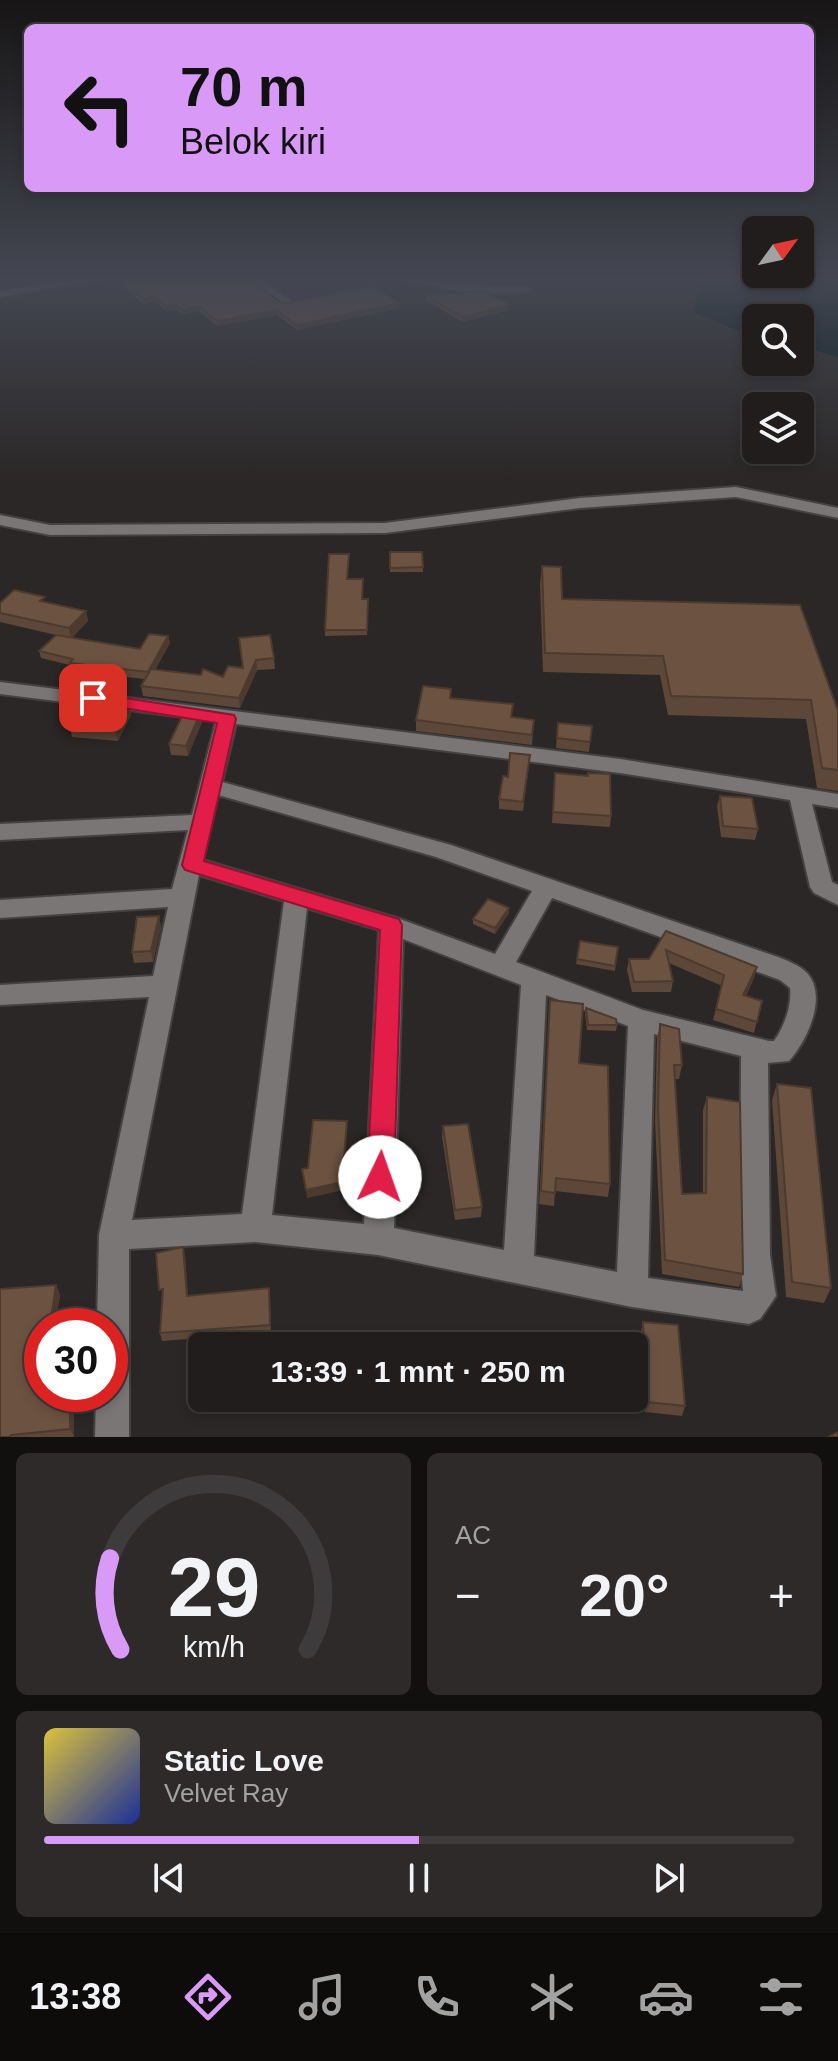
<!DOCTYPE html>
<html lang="id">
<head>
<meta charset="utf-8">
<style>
	:root { --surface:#201d1c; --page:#2d2a29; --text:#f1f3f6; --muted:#a2a2a3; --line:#3d3b3b; --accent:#d99af7 }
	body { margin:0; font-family:Arial,sans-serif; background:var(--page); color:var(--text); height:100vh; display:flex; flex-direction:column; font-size:30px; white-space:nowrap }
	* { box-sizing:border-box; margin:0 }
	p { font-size:26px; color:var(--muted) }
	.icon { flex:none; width:44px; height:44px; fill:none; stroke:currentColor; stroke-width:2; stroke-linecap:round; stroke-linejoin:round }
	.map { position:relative; height:1437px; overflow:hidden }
	.side { display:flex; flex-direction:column; gap:16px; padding:16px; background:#12100f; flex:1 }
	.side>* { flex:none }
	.top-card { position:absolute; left:24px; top:24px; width:790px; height:168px; border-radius:12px; box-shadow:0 4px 12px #0003,0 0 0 2px var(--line); background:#d99af7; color:#111; overflow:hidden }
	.needle { width:52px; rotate:57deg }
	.fabs { position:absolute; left:742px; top:216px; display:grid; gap:16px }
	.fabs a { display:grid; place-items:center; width:72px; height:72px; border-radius:12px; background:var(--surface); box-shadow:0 4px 12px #0003,0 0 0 2px var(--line); font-size:40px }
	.speed { position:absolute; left:24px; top:1308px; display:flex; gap:16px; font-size:40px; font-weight:700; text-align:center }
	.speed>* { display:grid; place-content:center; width:104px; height:104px; border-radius:50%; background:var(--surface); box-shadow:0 4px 12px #0003,0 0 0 2px var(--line); line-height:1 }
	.speed .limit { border:12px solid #d22; background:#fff; color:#111 }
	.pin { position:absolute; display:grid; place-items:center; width:68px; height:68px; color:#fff; margin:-34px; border-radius:16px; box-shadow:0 4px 12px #0006 }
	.me { position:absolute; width:88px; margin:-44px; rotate:3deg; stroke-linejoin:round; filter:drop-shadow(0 0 6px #0008) }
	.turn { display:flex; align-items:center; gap:28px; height:168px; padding:0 24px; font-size:36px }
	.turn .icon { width:104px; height:104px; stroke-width:2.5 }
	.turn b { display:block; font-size:56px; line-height:68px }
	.big { font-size:60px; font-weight:700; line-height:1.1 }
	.side .tile { flex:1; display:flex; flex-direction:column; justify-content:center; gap:12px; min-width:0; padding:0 28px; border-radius:12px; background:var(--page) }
	.side .dial { align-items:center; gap:0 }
	.dial svg { height:208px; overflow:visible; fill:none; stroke:var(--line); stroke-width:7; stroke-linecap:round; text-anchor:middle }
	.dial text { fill:var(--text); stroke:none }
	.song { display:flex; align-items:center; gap:24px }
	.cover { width:96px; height:96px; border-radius:12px; background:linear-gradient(135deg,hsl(50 70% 55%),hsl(230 70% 35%)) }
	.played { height:8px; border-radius:4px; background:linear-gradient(90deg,var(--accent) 50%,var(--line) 50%) }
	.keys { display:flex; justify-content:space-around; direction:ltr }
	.heat { display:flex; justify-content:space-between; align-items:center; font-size:44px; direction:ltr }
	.side .tiles { flex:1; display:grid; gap:16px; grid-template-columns:1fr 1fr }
	.tile:last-child { grid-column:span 2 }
	.trip { position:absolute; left:188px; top:1332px; width:460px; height:80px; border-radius:12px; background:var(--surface); box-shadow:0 4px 12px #0003,0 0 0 2px var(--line); font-weight:700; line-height:80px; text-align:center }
	.dock { display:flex; height:128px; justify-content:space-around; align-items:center; background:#0d0c0b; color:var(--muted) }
	.dock .icon { width:56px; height:56px }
	.dock .on { color:var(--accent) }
	.dock b { font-size:36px; color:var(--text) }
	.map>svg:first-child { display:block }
	.water { fill:#00191e }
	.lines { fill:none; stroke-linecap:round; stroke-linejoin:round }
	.minor-casing { stroke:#444241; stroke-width:4 }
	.minor { fill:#797675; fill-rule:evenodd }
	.wall { fill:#5d4738 }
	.shaded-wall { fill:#4c3a2e }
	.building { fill:#6c5341; stroke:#4c3a2e; stroke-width:2 }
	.route { fill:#e11d48; stroke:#92132f; stroke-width:2 }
</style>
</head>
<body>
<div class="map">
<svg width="838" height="1437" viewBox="0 0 838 1437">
	<rect width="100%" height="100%" fill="#2a2726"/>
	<!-- water -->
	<path class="water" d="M703,280H838V357L800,346V318H756V331L734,329L693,312Z"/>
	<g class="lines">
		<defs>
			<path id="minor" d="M70,280H99L0,297V291Z
				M248,280H261L292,302L282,304Z
				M401,280C442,280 483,287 525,287L531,290L525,293H469Z
				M736,487L838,508V518L736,497L580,508L385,533L50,535L0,525V515L50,525L385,523L580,498Z
				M0,682L620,759L838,794V808L812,804L832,882L838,885V905L814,893L810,887L790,800L620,773L236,724L222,782L451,845L778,957C788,961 799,965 806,972C829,995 807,1041 789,1061L768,1063L770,1255L776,1296L760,1319L749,1324L632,1307L378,1255L255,1242L129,1249V1437H95L96,1394H110V1326H97L99,1235L149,997L0,1005V985L153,976L168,907L0,918V900L172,889L188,830L0,840V824L192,815L216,721L0,694ZM218,795L436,857L532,891L495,954L400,919L203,860ZM199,875L284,901L242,1214L132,1220ZM552,898L780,980L790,988C792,1006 784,1027 774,1041H769L643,1010L516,962ZM307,908L379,930L364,1224L272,1215ZM403,939L521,985L504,1250L394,1228ZM546,995L628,1026L617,1272L534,1256ZM654,1034L741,1056L740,1255L743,1291L648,1278Z"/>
		</defs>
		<!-- minor casing -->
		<use href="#minor" class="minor-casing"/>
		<!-- minor -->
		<use href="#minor" class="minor"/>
	</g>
	<!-- wall -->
	<path class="wall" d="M123,282L288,303L399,308L297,330L277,315L217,326L199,311L182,315L176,309L167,311L155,301L144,304L124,287Z
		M426,295L509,310L462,322L426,300Z
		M390,552H422L423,572H390Z
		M542,566L562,599L838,711V791L817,788L806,719L668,715L660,675L543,672L540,584Z
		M348,579L363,599H368L367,635L325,636V630Z
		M46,602L86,611L88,621L72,638L140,649L168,636L170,643L155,670L223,677L243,668L239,638L274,658L275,669L257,670L240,708L143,696L141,686L145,679L71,671L70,665L41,658L39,651L56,635L0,622V603Z
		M451,698L512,717L534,720L532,745L416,731V720Z
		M129,705L131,715L118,741L72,737L70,726Z
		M201,712L202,722L188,756L171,755L169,744Z
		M558,723L592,726L589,752L556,748Z
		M529,764L523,811L499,809V799L508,777Z
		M555,773L611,816L610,827L552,823Z
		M720,796L758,829L755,840L721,837L717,806Z
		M509,908V913L495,934L473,924V919Z
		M159,916L161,927L153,962L134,963L132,952Z
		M666,931L757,967L754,978L746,996L762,1001L754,1033L713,1020L722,986L669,963L673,981L671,992H632L627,970L629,959H649Z
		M580,941L618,947L615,971L576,964Z
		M550,1000L579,1063L610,1184L608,1197L555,1191L554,1206L539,1204Z
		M586,1008L617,1025L616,1031L587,1030L585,1014Z
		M660,1024L682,1065L679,1079H675L682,1194L703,1193V1110L707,1097L743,1274L739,1287L662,1274L655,1121L657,1038Z
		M777,1084L831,1288L824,1303L786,1297L772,1100Z
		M443,1126L482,1207L481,1217L455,1220L442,1137Z
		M183,1247L185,1255L188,1296H270L271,1333L162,1341L160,1333L162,1297L161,1298Z
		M56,1285L60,1295L55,1326H42L74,1394V1437H0Z
		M643,1322L685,1406L682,1416L645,1412L641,1332Z"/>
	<!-- shaded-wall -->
	<path class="shaded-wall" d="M155,296V301L144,304L143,299Z
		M399,303V308L297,330V325Z
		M175,304L176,309L167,311L166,306Z
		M510,305L509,310L462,322V317Z
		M198,306L199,311L182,315V310Z
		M276,310L277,315L217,326V321Z
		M86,611L88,621L71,639L69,628Z
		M168,636L170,643L149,679L148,672Z
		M256,660L257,670L240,708L239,698Z
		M129,705L131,715L118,741L115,731Z
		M201,712L202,722L188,756L186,746Z
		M509,908V913L495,934V928Z
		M159,916L161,927L153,962L151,951Z
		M757,967L754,978L741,1006L743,995Z
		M347,1121V1129L344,1167V1158Z
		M348,1181L349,1189L307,1198L306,1190Z
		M183,1247L185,1255L188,1304L187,1296Z
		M56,1285L60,1295L55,1326H50Z
		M70,1394H74V1437L70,1429Z"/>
	<!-- building -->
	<path class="building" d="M131,280H252L280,302L288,303L371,286L399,303L297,325L276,310L217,321L198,306L182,310L175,304L166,306L155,296L143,299L123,282Z
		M484,291L510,305L462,317L426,295Z
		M390,552H422L423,567L390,568Z
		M329,554H349L347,579H363L362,599H368L367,630H325Z
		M542,566L561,567L562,599L800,605L838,711V770L822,768L811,700L671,696L663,656L545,653Z
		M14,590L45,597L40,601L86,611L69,628L0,613V603Z
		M149,634L168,636L148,672L70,663L73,659L39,651L56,635L140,649Z
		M270,635L274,658L256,660L239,698L141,686L151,669L201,675L203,669L223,677L228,666L243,668L239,638Z
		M423,686L451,689L450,698L513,704L511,717L534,720L532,735L416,720Z
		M85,700L129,705L115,731L70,726Z
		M185,710L201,712L186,746L169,744Z
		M558,723L592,726L590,742L557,738Z
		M510,753L530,755L523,802L499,799L503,776L508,777Z
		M555,773L588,776V773L610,774L611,816L553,812Z
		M720,796L752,798L758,829L723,826Z
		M488,899L509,908L495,928L473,919Z
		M159,916L151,951L132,952L137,917Z
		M666,931L757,967L743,995L762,1001L757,1022L716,1009L724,975L666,950L673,981L634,982L629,959H649Z
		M580,941L618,947L615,966L577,959Z
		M550,1000L583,1004L579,1063L608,1066L610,1184L556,1178L555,1193L541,1191Z
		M586,1008L616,1019L617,1025H588Z
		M660,1024L679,1029L682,1065H674L682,1194L706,1193L707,1097L740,1102L743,1274L665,1260L658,1107Z
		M777,1084L811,1088L831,1288L792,1282Z
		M313,1120L347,1121L344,1158L348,1181L306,1190L302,1169L308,1168Z
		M468,1124L482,1207L455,1210L443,1126Z
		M183,1247L187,1296L269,1288L270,1325L160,1333L163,1289L159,1290L156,1253Z
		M56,1285L50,1326H42V1394H70V1429L11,1435L10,1437H0V1289Z
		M643,1322L678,1325L685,1406L647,1402Z
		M838,1432V1437H828Z"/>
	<!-- sky -->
	<linearGradient id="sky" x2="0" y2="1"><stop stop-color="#171515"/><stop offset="0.58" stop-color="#444752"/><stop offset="1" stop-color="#444752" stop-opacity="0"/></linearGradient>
	<rect width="838" height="481" fill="url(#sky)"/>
	<!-- route -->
	<path class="route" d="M93,693L234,715L236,719L204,861L399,919L402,925L394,1177L390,1186L380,1189L371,1186L367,1177L380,930L185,870L182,865L217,723L86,702L84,698Z"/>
</svg>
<div class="fabs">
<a><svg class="needle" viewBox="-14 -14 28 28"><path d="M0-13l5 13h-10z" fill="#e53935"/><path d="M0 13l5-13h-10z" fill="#a2a2a3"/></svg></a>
<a><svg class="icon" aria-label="search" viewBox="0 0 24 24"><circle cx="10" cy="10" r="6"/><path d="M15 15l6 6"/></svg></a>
<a><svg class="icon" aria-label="layers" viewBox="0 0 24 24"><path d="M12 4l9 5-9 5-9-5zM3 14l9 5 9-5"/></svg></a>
</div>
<div class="speed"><div class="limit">30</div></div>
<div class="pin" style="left:93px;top:698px;background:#d93025"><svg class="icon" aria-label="arrive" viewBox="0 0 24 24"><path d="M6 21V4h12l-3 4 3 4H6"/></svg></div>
<svg class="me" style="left:380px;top:1177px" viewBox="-20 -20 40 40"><circle r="19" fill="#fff"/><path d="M0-13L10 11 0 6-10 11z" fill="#e11d48"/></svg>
<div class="trip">13:39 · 1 mnt · 250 m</div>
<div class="top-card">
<div class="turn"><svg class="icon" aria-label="left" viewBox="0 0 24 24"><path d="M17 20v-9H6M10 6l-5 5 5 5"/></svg><div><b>70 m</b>Belok kiri</div></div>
</div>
</div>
<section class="side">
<div class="tiles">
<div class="tile dial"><svg viewBox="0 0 100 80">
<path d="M14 69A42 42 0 1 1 86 69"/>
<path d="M14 69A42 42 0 0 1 10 34" stroke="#d99af7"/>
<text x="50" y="56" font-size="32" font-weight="700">29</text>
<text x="50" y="72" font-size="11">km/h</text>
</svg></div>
<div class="tile"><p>AC</p>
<div class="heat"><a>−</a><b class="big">20°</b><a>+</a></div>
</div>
<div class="tile">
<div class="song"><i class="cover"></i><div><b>Static Love</b><p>Velvet Ray</p></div></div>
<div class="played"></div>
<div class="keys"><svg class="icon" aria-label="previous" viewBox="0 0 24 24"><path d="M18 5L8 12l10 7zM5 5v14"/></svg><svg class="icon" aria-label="pause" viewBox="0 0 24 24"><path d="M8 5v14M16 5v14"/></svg><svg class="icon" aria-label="next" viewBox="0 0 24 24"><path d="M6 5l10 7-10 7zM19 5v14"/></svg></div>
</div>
</div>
</section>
<nav class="dock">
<b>13:38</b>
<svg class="icon on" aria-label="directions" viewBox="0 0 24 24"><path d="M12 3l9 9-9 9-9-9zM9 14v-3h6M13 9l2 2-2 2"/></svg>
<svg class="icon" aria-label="music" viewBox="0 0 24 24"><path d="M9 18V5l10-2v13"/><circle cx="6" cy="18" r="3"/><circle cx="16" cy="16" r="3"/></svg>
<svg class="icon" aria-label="phone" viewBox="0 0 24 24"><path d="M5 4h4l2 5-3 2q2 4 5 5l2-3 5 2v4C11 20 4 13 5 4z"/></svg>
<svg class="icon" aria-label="climate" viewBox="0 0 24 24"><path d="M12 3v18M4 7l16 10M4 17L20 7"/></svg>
<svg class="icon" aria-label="car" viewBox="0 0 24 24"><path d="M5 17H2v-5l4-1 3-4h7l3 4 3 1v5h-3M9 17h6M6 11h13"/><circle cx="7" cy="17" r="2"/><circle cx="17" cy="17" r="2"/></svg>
<svg class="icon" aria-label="filters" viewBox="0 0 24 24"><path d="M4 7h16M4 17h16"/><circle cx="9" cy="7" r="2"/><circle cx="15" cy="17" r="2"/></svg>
</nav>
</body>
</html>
